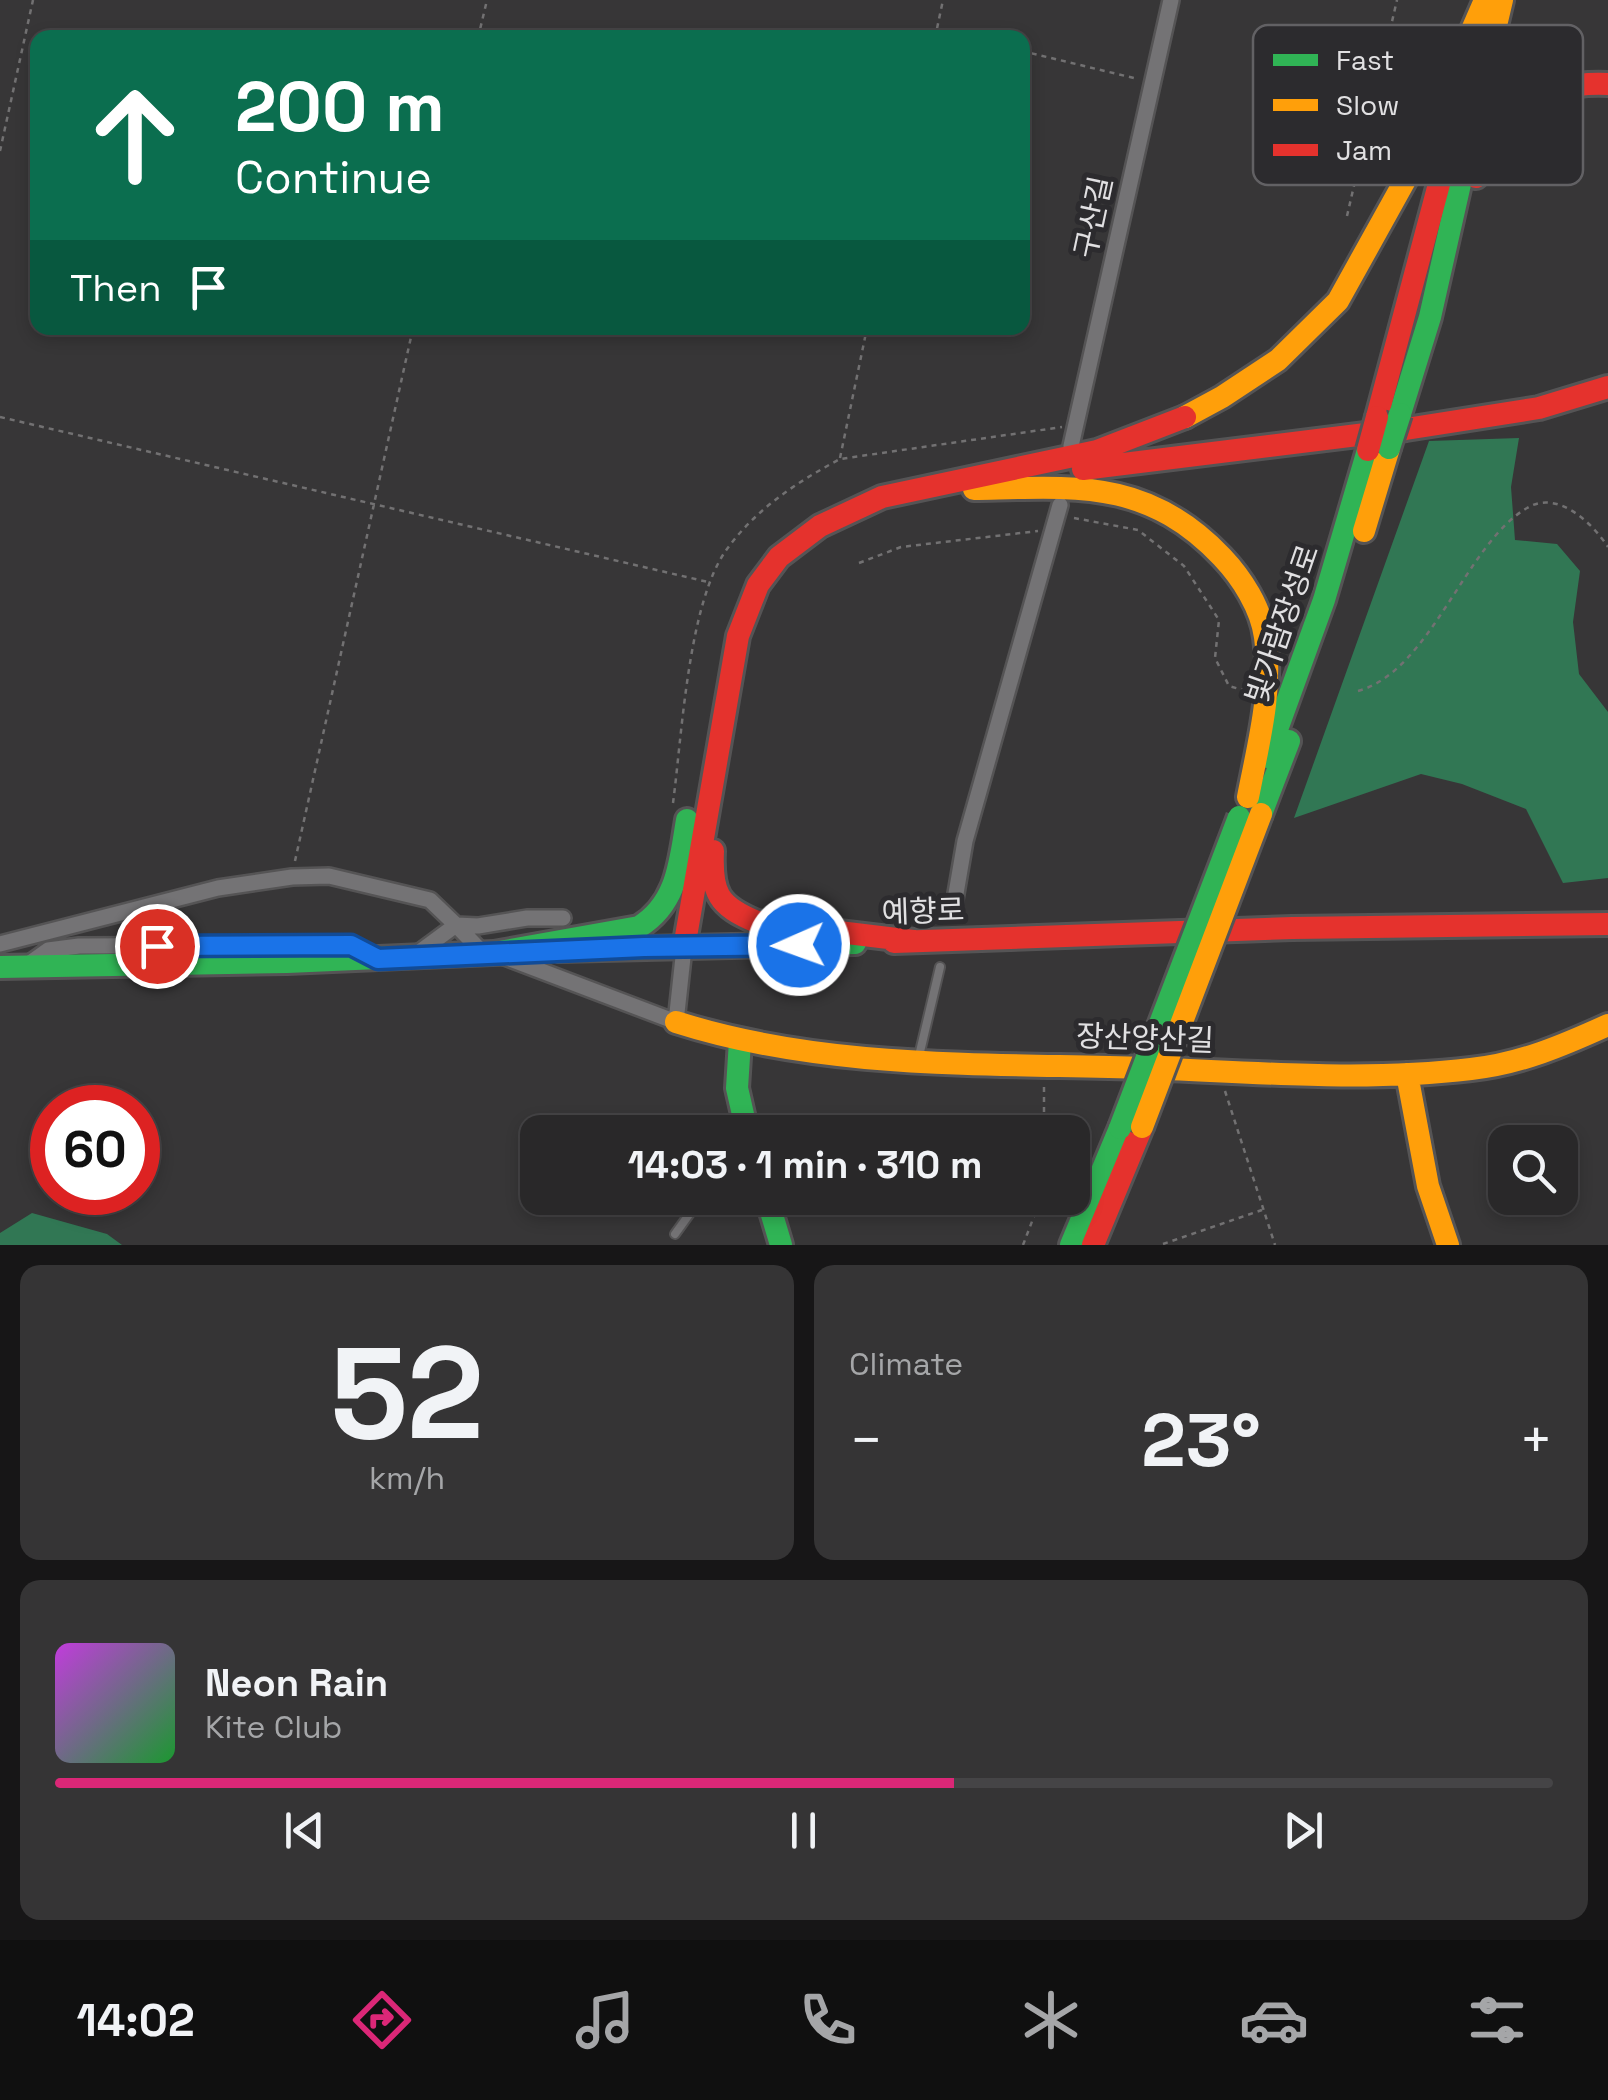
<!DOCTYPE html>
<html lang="en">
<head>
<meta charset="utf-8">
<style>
	:root { --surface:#292829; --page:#353435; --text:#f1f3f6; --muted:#a5a6a8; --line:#454446; --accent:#db2777 }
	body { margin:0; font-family:"Space Grotesk","Noto Sans KR",sans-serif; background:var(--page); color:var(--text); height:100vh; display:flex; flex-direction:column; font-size:38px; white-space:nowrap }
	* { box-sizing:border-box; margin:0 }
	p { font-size:32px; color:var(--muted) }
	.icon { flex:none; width:55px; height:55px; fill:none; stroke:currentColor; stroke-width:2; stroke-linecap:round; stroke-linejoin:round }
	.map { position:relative; height:1245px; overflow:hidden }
	.sheet { display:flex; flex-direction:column; gap:20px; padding:20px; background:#171617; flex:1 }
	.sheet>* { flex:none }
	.guide { position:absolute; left:30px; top:30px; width:1000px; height:305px; border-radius:20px; box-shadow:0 5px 15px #0003,0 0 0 2px var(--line); background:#0b6e4f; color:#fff; overflow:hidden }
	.fabs { position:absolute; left:1488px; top:1125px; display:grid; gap:20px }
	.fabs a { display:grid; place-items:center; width:90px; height:90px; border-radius:20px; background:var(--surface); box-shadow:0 5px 15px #0003,0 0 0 2px var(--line); font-size:50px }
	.speed { position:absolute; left:30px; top:1085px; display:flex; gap:20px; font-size:50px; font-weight:700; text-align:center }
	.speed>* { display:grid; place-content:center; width:130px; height:130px; border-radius:50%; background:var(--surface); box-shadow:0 5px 15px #0003,0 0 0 2px var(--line); line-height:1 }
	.speed .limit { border:15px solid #d22; background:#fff; color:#111 }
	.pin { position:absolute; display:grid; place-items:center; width:85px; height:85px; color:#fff; margin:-42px; border:5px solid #fff; border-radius:50%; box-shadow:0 2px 10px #0007 }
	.me { position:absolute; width:110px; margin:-55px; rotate:268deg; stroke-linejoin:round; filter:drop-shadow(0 0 8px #0008) }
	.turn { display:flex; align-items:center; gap:35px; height:210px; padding:0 40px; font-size:45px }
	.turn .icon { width:130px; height:130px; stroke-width:2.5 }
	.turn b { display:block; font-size:70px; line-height:85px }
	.then { display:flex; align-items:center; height:95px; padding:0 40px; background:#0003; gap:20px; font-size:38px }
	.big { font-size:75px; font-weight:700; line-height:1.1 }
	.sheet .card { flex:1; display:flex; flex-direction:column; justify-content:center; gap:15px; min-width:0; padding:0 35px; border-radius:20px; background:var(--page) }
	.sheet .dial { align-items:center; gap:0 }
	.dial b { font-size:130px; line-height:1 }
	.song { display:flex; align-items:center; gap:30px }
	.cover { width:120px; height:120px; border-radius:15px; background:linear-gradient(135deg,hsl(290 70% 55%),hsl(130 70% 35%)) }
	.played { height:10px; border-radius:5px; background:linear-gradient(90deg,var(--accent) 60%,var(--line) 60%) }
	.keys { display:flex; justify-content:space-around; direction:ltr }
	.heat { display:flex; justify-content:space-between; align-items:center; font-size:55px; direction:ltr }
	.sheet .tiles { flex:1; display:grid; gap:20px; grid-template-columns:1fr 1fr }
	.card:last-child { grid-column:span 2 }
	.trip { position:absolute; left:520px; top:1115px; width:570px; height:100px; border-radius:20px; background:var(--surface); box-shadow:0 5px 15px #0003,0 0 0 2px var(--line); font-weight:700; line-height:100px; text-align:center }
	.tabs { display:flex; height:160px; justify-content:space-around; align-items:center; background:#101010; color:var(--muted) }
	.tabs .icon { width:70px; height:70px }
	.tabs .selected { color:var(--accent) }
	.tabs b { font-size:45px; color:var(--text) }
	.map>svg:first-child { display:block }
	.forest { fill:#317754 }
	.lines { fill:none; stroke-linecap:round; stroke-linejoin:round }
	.lane-casing { stroke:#555455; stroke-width:12 }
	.street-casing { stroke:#555455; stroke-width:20 }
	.fast-casing { stroke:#555455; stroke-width:28 }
	.slow-casing { stroke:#555455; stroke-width:28 }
	.jam-casing { stroke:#555455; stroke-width:28 }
	.path { stroke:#727172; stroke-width:2.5; stroke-dasharray:5 5; stroke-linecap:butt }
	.lane { stroke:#747375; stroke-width:8 }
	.street { stroke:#747375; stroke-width:15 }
	.fast { stroke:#30b455; stroke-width:22 }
	.slow { stroke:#ff9f0a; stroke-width:22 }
	.jam { stroke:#e5322d; stroke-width:22 }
	.fast-bridge-casing { stroke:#555455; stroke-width:28; stroke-linecap:butt }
	.slow-bridge-casing { stroke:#555455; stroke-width:28; stroke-linecap:butt }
	.jam-bridge-casing { stroke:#555455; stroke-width:28; stroke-linecap:butt }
	.fast-bridge { stroke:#30b455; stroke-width:22 }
	.slow-bridge { stroke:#ff9f0a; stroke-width:22 }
	.jam-bridge { stroke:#e5322d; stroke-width:22 }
	.route-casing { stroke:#114b97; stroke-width:25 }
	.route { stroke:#1a73e8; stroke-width:18 }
	.labels { text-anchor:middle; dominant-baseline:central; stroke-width:10; stroke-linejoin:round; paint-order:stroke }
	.street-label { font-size:30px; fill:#e1e0e2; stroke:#2c2b2e }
	.key { fill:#2c2b2e; stroke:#626164; stroke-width:2.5 }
	.key-label { font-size:28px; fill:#e1e0e2 }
</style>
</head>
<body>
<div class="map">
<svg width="1608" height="1245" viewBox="0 0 1608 1245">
	<rect width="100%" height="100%" fill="#373637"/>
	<!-- forest -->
	<path class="forest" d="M1519,438L1511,487L1515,540L1557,544L1580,571L1573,622L1579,674L1608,712V878L1563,883L1526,809L1462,784L1421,774L1294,818L1429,441Z
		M32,1213L107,1234L122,1245H0V1233Z"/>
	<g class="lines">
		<defs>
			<path id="lane" d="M919,1056L940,967
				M682,1132L695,1121L739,1123
				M675,1234L701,1198"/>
			<path id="street" d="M1071,446L1171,0
				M953,911L965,841L1060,505
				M0,944L218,888L292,877L329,876L430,900L456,925L478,926L527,918H563
				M414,956L456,925L483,953
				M502,956L676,1022L684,948
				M27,965L48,950L79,946L351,945L371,956"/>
			<path id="fast" d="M1400,414L1430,317L1469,144
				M1267,757L1324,600L1368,450
				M1261,814L1289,741
				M560,950L855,943
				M494,953L639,927C678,903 680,861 687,820
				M0,967L287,962L515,952
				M740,1041L737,1088L747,1132
				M767,1198L781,1245
				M1071,1245L1120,1128"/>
			<path id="slow" d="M1478,102L1502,0
				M1185,417L1222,397L1278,360L1338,301L1413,166L1485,0
				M974,489C1075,487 1147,478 1222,557C1242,578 1261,608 1265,637C1273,691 1258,745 1248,797
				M1364,531L1389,448
				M676,1022C826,1070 988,1063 1144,1068C1252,1072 1363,1082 1471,1069C1520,1064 1564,1045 1608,1025
				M1407,1074L1428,1186L1448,1245"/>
			<path id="jam" d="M1476,177C1495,111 1539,81 1608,84
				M1377,417L1468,75
				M1083,469L1406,429L1539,408L1608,387
				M713,851C711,893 718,906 757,922L913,941
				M894,942L1292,928L1608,924
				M684,948L738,636L758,585L779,557L820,526L882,497L1097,451L1185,417
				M1093,1245L1142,1127"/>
		</defs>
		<!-- lane casing -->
		<use href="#lane" class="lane-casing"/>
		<!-- street casing -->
		<use href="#street" class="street-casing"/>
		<!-- fast casing -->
		<use href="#fast" class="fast-casing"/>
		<!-- slow casing -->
		<use href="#slow" class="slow-casing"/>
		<!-- jam casing -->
		<use href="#jam" class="jam-casing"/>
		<!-- path -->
		<path class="path" d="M938,31L967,38
			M478,38L487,0
			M935,38L943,0
			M1022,51L1138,79
			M0,151L33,0
			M1347,216L1397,0
			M0,417L708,582
			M840,458L867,328
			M1074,518L1138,530L1184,566L1219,620L1215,658L1229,686L1243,690
			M859,563L901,547L1038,531
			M1358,691C1431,671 1466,543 1527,508C1558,489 1593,524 1608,547
			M673,803C682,736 688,602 727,549C756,509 797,482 840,459L1062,427
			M295,861L413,328
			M1225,1091L1275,1245
			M1044,1132V1084
			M1163,1244L1262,1210
			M1023,1245L1041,1198"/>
		<!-- lane -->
		<use href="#lane" class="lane"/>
		<!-- street -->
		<use href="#street" class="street"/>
		<!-- fast -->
		<use href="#fast" class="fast"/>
		<!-- slow -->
		<use href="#slow" class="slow"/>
		<!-- jam -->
		<use href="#jam" class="jam"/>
		<defs>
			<path id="fast-bridge" d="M1389,448L1400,414
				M1120,1128L1239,817"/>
			<path id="slow-bridge" d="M1142,1127L1261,814"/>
			<path id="jam-bridge" d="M1368,450L1377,417"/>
		</defs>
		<!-- fast-bridge casing -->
		<use href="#fast-bridge" class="fast-bridge-casing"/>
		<!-- slow-bridge casing -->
		<use href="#slow-bridge" class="slow-bridge-casing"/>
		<!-- jam-bridge casing -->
		<use href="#jam-bridge" class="jam-bridge-casing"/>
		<!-- fast-bridge -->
		<use href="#fast-bridge" class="fast-bridge"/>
		<!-- slow-bridge -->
		<use href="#slow-bridge" class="slow-bridge"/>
		<!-- jam-bridge -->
		<use href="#jam-bridge" class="jam-bridge"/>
	</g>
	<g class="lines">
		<defs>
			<path id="route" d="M157,946L351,945L378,959L644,947L799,945"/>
		</defs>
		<!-- route casing -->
		<use href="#route" class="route-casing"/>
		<!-- route -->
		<use href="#route" class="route"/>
	</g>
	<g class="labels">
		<!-- street labels -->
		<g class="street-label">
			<text transform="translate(1093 217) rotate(-78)">구산길</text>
			<text transform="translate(1282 624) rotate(-71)">빛가람장성로</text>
			<text transform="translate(923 911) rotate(-2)">예향로</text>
			<text transform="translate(1145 1038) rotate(2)">장산양산길</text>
		</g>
	</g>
	<!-- legend -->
	<rect x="1253" y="25" width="330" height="160" rx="15" class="key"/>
	<rect x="1273" y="54" width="45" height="12" fill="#30b455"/>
	<rect x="1273" y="99" width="45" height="12" fill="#ff9f0a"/>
	<rect x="1273" y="144" width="45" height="12" fill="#e5322d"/>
	<g class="key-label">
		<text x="1336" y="70">Fast</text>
		<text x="1336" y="115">Slow</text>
		<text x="1336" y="160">Jam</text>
	</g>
</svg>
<div class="fabs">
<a><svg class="icon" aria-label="search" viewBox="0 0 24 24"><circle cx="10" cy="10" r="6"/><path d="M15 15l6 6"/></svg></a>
</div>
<div class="speed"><div class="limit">60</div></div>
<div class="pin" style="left:157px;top:946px;background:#d93025"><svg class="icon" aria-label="arrive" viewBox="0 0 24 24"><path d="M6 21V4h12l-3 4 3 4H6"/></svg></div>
<svg class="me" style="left:799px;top:945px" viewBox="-20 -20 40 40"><circle r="17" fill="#1a73e8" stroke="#fff" stroke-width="3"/><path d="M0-11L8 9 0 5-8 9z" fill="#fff"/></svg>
<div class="trip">14:03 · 1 min · 310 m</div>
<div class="guide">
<div class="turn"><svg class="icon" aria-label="ahead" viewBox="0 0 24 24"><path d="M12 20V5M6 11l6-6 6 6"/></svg><div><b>200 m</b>Continue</div></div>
<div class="then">Then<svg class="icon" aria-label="arrive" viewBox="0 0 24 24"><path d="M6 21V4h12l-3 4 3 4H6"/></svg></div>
</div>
</div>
<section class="sheet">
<div class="tiles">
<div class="card dial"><b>52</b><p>km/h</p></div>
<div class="card"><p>Climate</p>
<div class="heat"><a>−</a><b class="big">23°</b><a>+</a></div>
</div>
<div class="card">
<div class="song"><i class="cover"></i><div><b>Neon Rain</b><p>Kite Club</p></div></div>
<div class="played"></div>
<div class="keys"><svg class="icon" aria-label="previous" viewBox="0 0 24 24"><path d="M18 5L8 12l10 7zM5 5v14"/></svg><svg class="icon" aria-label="pause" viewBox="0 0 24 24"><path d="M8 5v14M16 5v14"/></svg><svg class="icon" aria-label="next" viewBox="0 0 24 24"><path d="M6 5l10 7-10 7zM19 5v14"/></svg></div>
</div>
</div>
</section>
<nav class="tabs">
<b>14:02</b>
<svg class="icon selected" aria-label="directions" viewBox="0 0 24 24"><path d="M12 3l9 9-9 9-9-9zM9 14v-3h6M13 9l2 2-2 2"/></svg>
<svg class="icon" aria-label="music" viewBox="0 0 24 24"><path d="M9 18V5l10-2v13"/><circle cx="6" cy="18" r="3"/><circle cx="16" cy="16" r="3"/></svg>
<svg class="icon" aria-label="phone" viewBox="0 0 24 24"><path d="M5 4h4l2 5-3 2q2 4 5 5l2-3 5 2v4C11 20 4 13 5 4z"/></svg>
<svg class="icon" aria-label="climate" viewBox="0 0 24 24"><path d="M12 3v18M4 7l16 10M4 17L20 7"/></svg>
<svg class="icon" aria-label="car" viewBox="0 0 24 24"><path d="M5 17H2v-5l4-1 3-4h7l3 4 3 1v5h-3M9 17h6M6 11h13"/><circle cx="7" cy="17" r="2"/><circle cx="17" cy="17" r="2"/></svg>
<svg class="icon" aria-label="filters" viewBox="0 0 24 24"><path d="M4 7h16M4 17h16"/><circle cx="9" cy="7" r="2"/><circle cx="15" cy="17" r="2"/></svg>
</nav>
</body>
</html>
